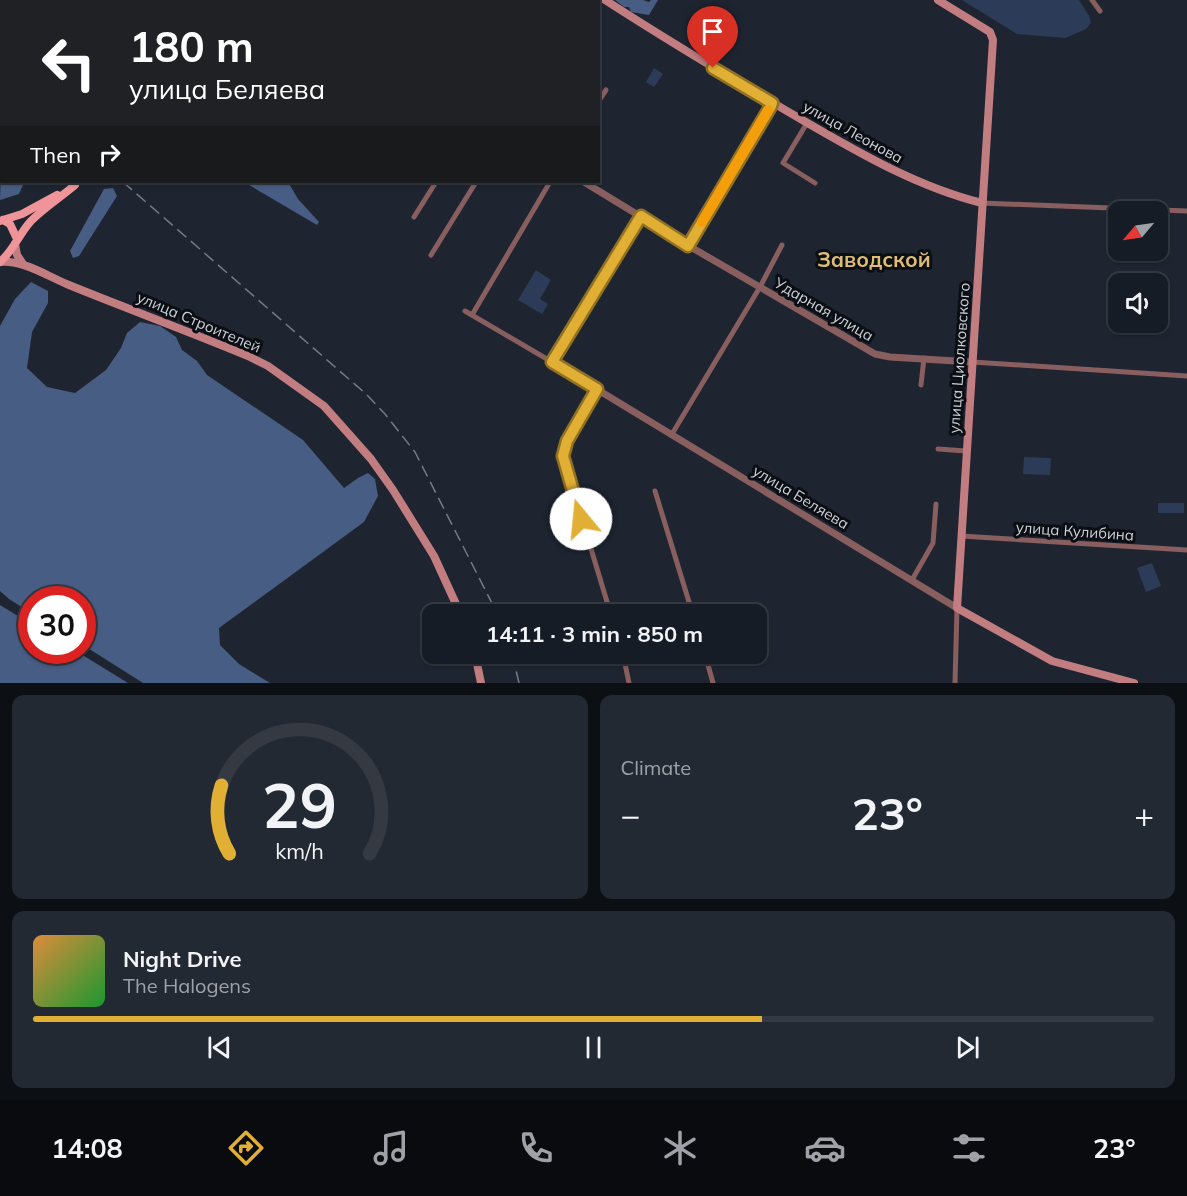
<!DOCTYPE html>
<html lang="en">
<head>
<meta charset="utf-8">
<style>
	:root { --surface:#161c25; --page:#232932; --text:#f1f3f6; --muted:#9ea1a7; --line:#353a42; --accent:#e1af34 }
	body { margin:0; font-family:Mulish,sans-serif; background:var(--page); color:var(--text); height:100vh; display:flex; flex-direction:column; font-size:22px; white-space:nowrap }
	* { box-sizing:border-box; margin:0 }
	p { font-size:20px; color:var(--muted) }
	.icon { flex:none; width:33px; height:33px; fill:none; stroke:currentColor; stroke-width:2; stroke-linecap:round; stroke-linejoin:round }
	.map { position:relative; height:683px; overflow:hidden }
	.side { display:flex; flex-direction:column; gap:12px; padding:12px; background:#0c0f14; flex:1 }
	.side>* { flex:none }
	.guide { position:absolute; left:0px; top:0px; width:600px; height:183px; box-shadow:0 2px 4px #0004,0 0 0 2px var(--line); background:#202124; color:#fff; overflow:hidden }
	.needle { width:39px; rotate:241deg }
	.buttons { position:absolute; left:1108px; top:201px; display:grid; gap:12px }
	.buttons a { display:grid; place-items:center; width:60px; height:60px; border-radius:12px; background:var(--surface); box-shadow:0 2px 4px #0004,0 0 0 2px var(--line); font-size:30px }
	.speed { position:absolute; left:18px; top:586px; display:flex; gap:12px; font-size:30px; font-weight:700; text-align:center }
	.speed>* { display:grid; place-content:center; width:78px; height:78px; border-radius:50%; background:var(--surface); box-shadow:0 2px 4px #0004,0 0 0 2px var(--line); line-height:1 }
	.speed .limit { border:9px solid #d22; background:#fff; color:#111 }
	.pin { position:absolute; display:grid; place-items:center; width:51px; height:51px; color:#fff; margin:-62px -26px; border-radius:50% 50% 50% 0; rotate:-45deg; box-shadow:0 0 6px #0007 }
	.pin .icon { rotate:45deg }
	.me { position:absolute; width:66px; margin:-33px; rotate:343deg; stroke-linejoin:round; filter:drop-shadow(0 0 4px #0008) }
	.turn { display:flex; align-items:center; gap:21px; height:126px; padding:0 30px; font-size:27px }
	.turn .icon { width:78px; height:78px; stroke-width:2.5 }
	.turn b { display:block; font-size:42px; line-height:51px }
	.then { display:flex; align-items:center; height:57px; padding:0 30px; background:#0003; gap:12px; font-size:22px }
	.big { font-size:45px; font-weight:700; line-height:1.1 }
	.side .tile { flex:1; display:flex; flex-direction:column; justify-content:center; gap:9px; min-width:0; padding:0 21px; border-radius:12px; background:var(--page) }
	.side .dial { align-items:center; gap:0 }
	.dial svg { height:156px; overflow:visible; fill:none; stroke:var(--line); stroke-width:7; stroke-linecap:round; text-anchor:middle }
	.dial text { fill:var(--text); stroke:none }
	.song { display:flex; align-items:center; gap:18px }
	.cover { width:72px; height:72px; border-radius:9px; background:linear-gradient(135deg,hsl(30 70% 55%),hsl(130 70% 35%)) }
	.played { height:6px; border-radius:3px; background:linear-gradient(90deg,var(--accent) 65%,var(--line) 65%) }
	.keys { display:flex; justify-content:space-around; direction:ltr }
	.heat { display:flex; justify-content:space-between; align-items:center; font-size:33px; direction:ltr }
	.side .tiles { flex:1; display:grid; gap:12px; grid-template-columns:1fr 1fr }
	.tile:last-child { grid-column:span 2 }
	.trip { position:absolute; left:422px; top:604px; width:345px; height:60px; border-radius:12px; background:var(--surface); box-shadow:0 2px 4px #0004,0 0 0 2px var(--line); font-weight:700; line-height:60px; text-align:center }
	.menu { display:flex; height:96px; justify-content:space-around; align-items:center; background:#090b0f; color:var(--muted) }
	.menu .icon { width:42px; height:42px }
	.menu .active { color:var(--accent) }
	.menu b { font-size:27px; color:var(--text) }
	.map>svg:first-child { display:block }
	.green { fill:#2c3c58 }
	.forest { fill:#485d83 }
	.lines { fill:none; stroke-linecap:round; stroke-linejoin:round }
	.minor { stroke:#895e5f; stroke-width:5 }
	.tertiary { stroke:#895e5f; stroke-width:7 }
	.secondary { stroke:#c27d80; stroke-width:8 }
	.primary { stroke:#ef9599; stroke-width:8 }
	.rail { stroke:#747b85; stroke-width:1.5; stroke-dasharray:12 6; stroke-linecap:butt }
	.route-casing { stroke:#927222; stroke-width:15 }
	.route { stroke:#e1af34; stroke-width:10 }
	.slow { stroke:#f59e0b; stroke-width:10 }
	.labels { text-anchor:middle; dominant-baseline:central; stroke-width:6; stroke-linejoin:round; paint-order:stroke }
	.street-label { font-size:15px; fill:#cdd2da; stroke:#0b0e13 }
	.district-label { font-size:21px; font-weight:bold; fill:#debc73; stroke:#0b0e13 }
</style>
</head>
<body>
<div class="map">
<svg width="1187" height="683" viewBox="0 0 1187 683">
	<rect width="100%" height="100%" fill="#1e2531"/>
	<!-- green -->
	<path class="green" d="M962,0H1079L1089,16L1091,23L1086,29L1065,38L1017,34Z
		M654,68L663,74L654,87L646,82Z
		M536,270L551,280L540,299L548,304L542,314L518,300Z
		M1024,457L1051,458L1050,475L1023,474Z
		M1158,503H1184V513H1158Z
		M1152,563L1161,586L1146,592L1137,568Z"/>
	<!-- forest -->
	<path class="forest" d="M615,0H643L649,2L651,0H658L649,15L631,12L629,7H624Z
		M1,171L2,182H22L23,185L19,194L0,200Z
		M244,182H288L298,199L319,222L317,225Z
		M113,188L117,196L79,256L73,258L70,251L104,189Z
		M31,282L48,291V303L32,332L27,368L47,387L75,393L106,370L121,348L127,333L140,322L160,326L176,337L182,350L197,361L207,375L303,440L344,488L358,478L368,473L375,479L378,496L364,522L219,628L220,645L239,664L270,683H143L83,645L82,600H32L31,613L9,599L0,591V326L15,299Z
		M0,605L31,624L32,651H76L128,683H0Z"/>
	<g class="lines">
		<!-- minor -->
		<path class="minor" d="M1092,0L1100,11
			M544,2L545,0
			M598,102L606,90
			M807,123L783,163L815,183
			M982,203L1187,211
			M414,217L436,182
			M689,246L772,103
			M431,255L476,182
			M465,311L552,362
			M472,315L550,182
			M972,362L1187,376
			M921,385L924,358
			M597,389L567,441L563,456L611,615
			M672,434L760,287L782,245
			M938,449L966,451
			M655,491L693,615
			M961,536L1187,550
			M912,580L933,543L936,504
			M623,654L629,683
			M705,654L713,683
			M955,683L957,608"/>
		<!-- tertiary -->
		<path class="tertiary" d="M584,182L689,246L875,354L890,357L972,362
			M641,216L552,362L957,608"/>
		<!-- secondary -->
		<path class="secondary" d="M605,0C670,42 737,82 804,121C861,154 918,187 982,203
			M938,0L990,32L993,40L957,608L1052,661L1134,683
			M15,244L17,255L23,264
			M0,262C24,260 47,276 69,285C128,309 188,331 248,356L268,366L324,406L371,459L393,490L434,556L461,615
			M475,654L481,683"/>
		<!-- primary -->
		<path class="primary" d="M362,2L364,0
			M3,220L10,224L17,239
			M0,221L22,214L57,195
			M0,262C14,250 19,234 31,221C44,208 61,197 75,185"/>
		<!-- rail -->
		<path class="rail" d="M0,78L2,79
			M123,182L366,394L385,414L415,452L498,615
			M512,654L519,683"/>
	</g>
	<g class="lines">
		<defs>
			<path id="route" d="M581,519L563,456L567,441L597,389L552,362L641,216L688,246L771,106L772,103L713,68"/>
		</defs>
		<!-- route casing -->
		<use href="#route" class="route-casing"/>
		<!-- route -->
		<use href="#route" class="route"/>
		<!-- slow -->
		<path class="slow" d="M702,222L768,110"/>
	</g>
	<g class="labels">
		<!-- street labels -->
		<g class="street-label">
			<text transform="translate(853 132) rotate(29)">улица Леонова</text>
			<text transform="translate(824 309) rotate(30)">Ударная улица</text>
			<text transform="translate(199 322) rotate(23)">улица Строителей</text>
			<text transform="translate(959 358) rotate(-86)">улица Циолковского</text>
			<text transform="translate(801 497) rotate(31)">улица Беляева</text>
			<text transform="translate(1075 531) rotate(4)">улица Кулибина</text>
		</g>
		<!-- district labels -->
		<g class="district-label">
			<text x="874" y="259">Заводской</text>
		</g>
	</g>
</svg>
<div class="buttons">
<a><svg class="needle" viewBox="-14 -14 28 28"><path d="M0-13l5 13h-10z" fill="#e53935"/><path d="M0 13l5-13h-10z" fill="#9ea1a7"/></svg></a>
<a><svg class="icon" aria-label="sound" viewBox="0 0 24 24"><path d="M4 9h4l5-4v14l-5-4H4zM17 9q2 3 0 6"/></svg></a>
</div>
<div class="speed"><div class="limit">30</div></div>
<div class="pin" style="left:713px;top:68px;background:#d93025"><svg class="icon" aria-label="arrive" viewBox="0 0 24 24"><path d="M6 21V4h12l-3 4 3 4H6"/></svg></div>
<svg class="me" style="left:581px;top:519px" viewBox="-20 -20 40 40"><circle r="19" fill="#fff"/><path d="M0-13L10 11 0 6-10 11z" fill="#e1af34"/></svg>
<div class="trip">14:11 · 3 min · 850 m</div>
<div class="guide">
<div class="turn"><svg class="icon" aria-label="left" viewBox="0 0 24 24"><path d="M17 20v-9H6M10 6l-5 5 5 5"/></svg><div><b>180 m</b>улица Беляева</div></div>
<div class="then">Then<svg class="icon" aria-label="right" viewBox="0 0 24 24"><path d="M7 20v-9h11M14 6l5 5-5 5"/></svg></div>
</div>
</div>
<section class="side">
<div class="tiles">
<div class="tile dial"><svg viewBox="0 0 100 80">
<path d="M14 69A42 42 0 1 1 86 69"/>
<path d="M14 69A42 42 0 0 1 10 34" stroke="#e1af34"/>
<text x="50" y="56" font-size="32" font-weight="700">29</text>
<text x="50" y="72" font-size="11">km/h</text>
</svg></div>
<div class="tile"><p>Climate</p>
<div class="heat"><a>−</a><b class="big">23°</b><a>+</a></div>
</div>
<div class="tile">
<div class="song"><i class="cover"></i><div><b>Night Drive</b><p>The Halogens</p></div></div>
<div class="played"></div>
<div class="keys"><svg class="icon" aria-label="previous" viewBox="0 0 24 24"><path d="M18 5L8 12l10 7zM5 5v14"/></svg><svg class="icon" aria-label="pause" viewBox="0 0 24 24"><path d="M8 5v14M16 5v14"/></svg><svg class="icon" aria-label="next" viewBox="0 0 24 24"><path d="M6 5l10 7-10 7zM19 5v14"/></svg></div>
</div>
</div>
</section>
<nav class="menu">
<b>14:08</b>
<svg class="icon active" aria-label="directions" viewBox="0 0 24 24"><path d="M12 3l9 9-9 9-9-9zM9 14v-3h6M13 9l2 2-2 2"/></svg>
<svg class="icon" aria-label="music" viewBox="0 0 24 24"><path d="M9 18V5l10-2v13"/><circle cx="6" cy="18" r="3"/><circle cx="16" cy="16" r="3"/></svg>
<svg class="icon" aria-label="phone" viewBox="0 0 24 24"><path d="M5 4h4l2 5-3 2q2 4 5 5l2-3 5 2v4C11 20 4 13 5 4z"/></svg>
<svg class="icon" aria-label="climate" viewBox="0 0 24 24"><path d="M12 3v18M4 7l16 10M4 17L20 7"/></svg>
<svg class="icon" aria-label="car" viewBox="0 0 24 24"><path d="M5 17H2v-5l4-1 3-4h7l3 4 3 1v5h-3M9 17h6M6 11h13"/><circle cx="7" cy="17" r="2"/><circle cx="17" cy="17" r="2"/></svg>
<svg class="icon" aria-label="filters" viewBox="0 0 24 24"><path d="M4 7h16M4 17h16"/><circle cx="9" cy="7" r="2"/><circle cx="15" cy="17" r="2"/></svg>
<b>23°</b>
</nav>
</body>
</html>
